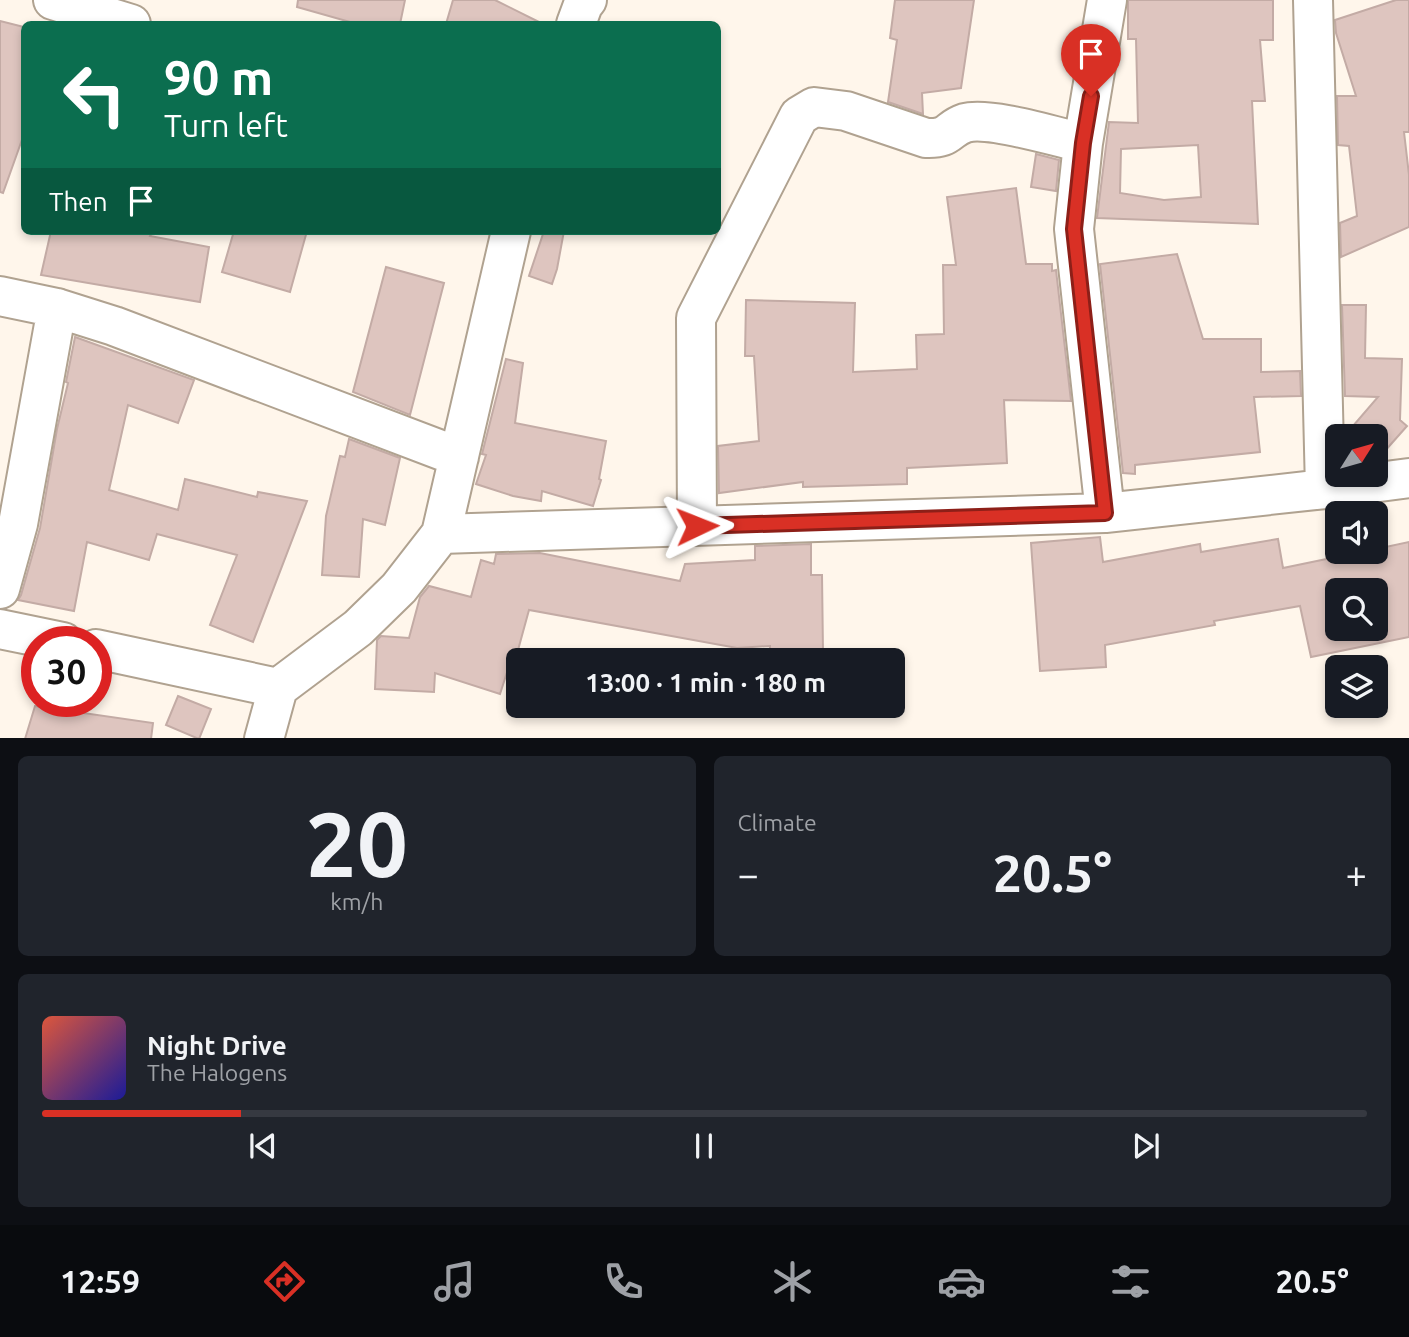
<!DOCTYPE html>
<html lang="en">
<head>
<meta charset="utf-8">
<style>
	:root { --surface:#171b24; --page:#20242c; --text:#f1f3f6; --muted:#9ea1a6; --line:#363941; --accent:#d93025 }
	body { margin:0; font-family:Ubuntu,sans-serif; background:var(--page); color:var(--text); height:100vh; display:flex; flex-direction:column; font-size:26px; white-space:nowrap }
	* { box-sizing:border-box; margin:0 }
	p { font-size:23px; color:var(--muted) }
	.icon { flex:none; width:38px; height:38px; fill:none; stroke:currentColor; stroke-width:2; stroke-linecap:round; stroke-linejoin:round }
	.map { position:relative; height:738px; overflow:hidden }
	.side { display:flex; flex-direction:column; gap:18px; padding:18px; background:#0d0f14; flex:1 }
	.side>* { flex:none }
	.hud { position:absolute; left:21px; top:21px; width:700px; height:214px; border-radius:10px; box-shadow:0 4px 10px #0003; background:#0b6e4f; color:#fff; overflow:hidden }
	.needle { width:46px; rotate:53deg }
	.buttons { position:absolute; left:1325px; top:424px; display:grid; gap:14px }
	.buttons a { display:grid; place-items:center; width:63px; height:63px; border-radius:10px; background:var(--surface); box-shadow:0 4px 10px #0003; font-size:35px }
	.speed { position:absolute; left:21px; top:626px; display:flex; gap:14px; font-size:35px; font-weight:700; text-align:center }
	.speed>* { display:grid; place-content:center; width:91px; height:91px; border-radius:50%; background:var(--surface); box-shadow:0 4px 10px #0003; line-height:1 }
	.speed .limit { border:10px solid #d22; background:#fff; color:#111 }
	.pin { position:absolute; display:grid; place-items:center; width:60px; height:60px; color:#fff; margin:-72px -30px; border-radius:50% 50% 50% 0; rotate:-45deg; box-shadow:0 0 7px #0007 }
	.pin .icon { rotate:45deg }
	.me { position:absolute; width:77px; margin:-38px; rotate:88deg; stroke-linejoin:round; filter:drop-shadow(0 0 5px #0008) }
	.turn { display:flex; align-items:center; gap:24px; height:147px; padding:0 28px; font-size:32px }
	.turn .icon { width:91px; height:91px; stroke-width:2.5 }
	.turn b { display:block; font-size:49px; line-height:60px }
	.then { display:flex; align-items:center; height:66px; padding:0 28px; background:#0003; gap:14px; font-size:26px }
	.big { font-size:52px; font-weight:700; line-height:1.1 }
	.side .tile { flex:1; display:flex; flex-direction:column; justify-content:center; gap:10px; min-width:0; padding:0 24px; border-radius:10px; background:var(--page) }
	.side .dial { align-items:center; gap:0 }
	.dial b { font-size:91px; line-height:1 }
	.song { display:flex; align-items:center; gap:21px }
	.cover { width:84px; height:84px; border-radius:10px; background:linear-gradient(135deg,hsl(10 70% 55%),hsl(240 70% 35%)) }
	.played { height:7px; border-radius:4px; background:linear-gradient(90deg,var(--accent) 15%,var(--line) 15%) }
	.keys { display:flex; justify-content:space-around; direction:ltr }
	.heat { display:flex; justify-content:space-between; align-items:center; font-size:38px; direction:ltr }
	.side .tiles { flex:1; display:grid; gap:18px; grid-template-columns:1fr 1fr }
	.tile:last-child { grid-column:span 2 }
	.trip { position:absolute; left:506px; top:648px; width:399px; height:70px; border-radius:10px; background:var(--surface); box-shadow:0 4px 10px #0003; font-weight:700; line-height:70px; text-align:center }
	.tabs { display:flex; height:112px; justify-content:space-around; align-items:center; background:#090b0e; color:var(--muted) }
	.tabs .icon { width:49px; height:49px }
	.tabs .current { color:var(--accent) }
	.tabs b { font-size:32px; color:var(--text) }
	.map>svg:first-child { display:block }
	.building { fill:#dec5bf; stroke:#c3aba5; stroke-width:2; fill-rule:evenodd }
	.lines { fill:none; stroke-linecap:round; stroke-linejoin:round }
	.minor-casing { stroke:#b0a290; stroke-width:42 }
	.minor { stroke:#fff; stroke-width:38 }
	.route-casing { stroke:#8d1f18; stroke-width:18 }
	.route { stroke:#d93025; stroke-width:12 }
</style>
</head>
<body>
<div class="map">
<svg width="1409" height="739" viewBox="0 0 1409 739">
	<rect width="100%" height="100%" fill="#fff6eb"/>
	<!-- building -->
	<path class="building" d="M298,0H405L400,24H357L297,7Z
		M453,0H495L543,24H446Z
		M895,0H974L961,88L922,93L923,114L888,102L897,40L890,38Z
		M1128,0H1273V40H1260L1265,101H1252L1258,224L1097,218L1109,122L1138,123L1136,39H1128ZM1198,145L1201,197L1164,200L1120,193L1121,149Z
		M1396,0H1409V132H1404L1409,175V227L1341,257L1340,223L1357,216L1349,146L1338,145L1337,96H1356L1336,33L1335,20Z
		M0,21L24,27V134L3,193L0,192Z
		M1036,154L1059,160L1056,191L1031,187Z
		M1016,188L1026,264H1052V271L1056,270L1071,401L1004,400L1007,463L907,468V484L803,487V482L719,493L718,446L759,441L754,356H745L746,300L855,303L853,372L917,369L916,335L944,334L943,265H956L947,197Z
		M51,231H134L151,234L150,236L209,247L200,302L41,275Z
		M234,231H307L290,292L222,272Z
		M544,231H564L557,269L552,284L529,276Z
		M1177,254L1203,339H1261V372L1300,371L1301,396L1254,397L1260,452L1135,465V474L1123,473L1100,264Z
		M386,267L444,283L410,415L353,392Z
		M1342,305H1366L1365,358L1402,359L1400,420L1407,426L1384,452L1376,445V436H1364L1353,426L1378,397L1345,396Z
		M75,337L194,380L178,423L128,405L109,490L178,510L185,479L257,497L258,492L307,501L253,642L210,625L237,555L157,534L149,560L87,542L74,611L18,600L21,595L40,528L57,429L68,383L66,382Z
		M506,359L523,363L515,423L606,441L599,479L601,480L593,506L542,491L541,501L513,496L476,484L486,455L482,454Z
		M349,439L400,458L385,525L363,519L359,577L322,575L326,516L340,456L345,457Z
		M1100,537L1103,562L1200,544L1201,552L1278,539L1283,568L1365,551H1376V549L1409,542V637L1311,657L1300,606L1214,621L1215,625L1105,645L1106,667L1040,671L1031,543ZM1337,590H1376V628H1337Z
		M811,544V575H822L823,652H770V646L737,648L529,610L515,661L511,660L500,694L435,673L434,692L375,689L377,640L381,636L409,638L420,597L429,586L471,597L481,560L494,564L496,554L540,553L680,581L685,564L755,560V546Z
		M178,696L211,709L199,739L166,725Z
		M35,706L153,723L151,739H25Z"/>
	<g class="lines">
		<defs>
			<path id="minor" d="M53,0L131,24
				M1313,0L1325,489
				M576,24L583,5L587,0
				M0,296L57,308L114,326L459,457
				M1105,513L1074,229L1083,143L1107,0
				M697,526L696,318L799,116L814,107L846,111L926,138C951,139 947,129 965,123C989,116 1056,137 1083,143
				M441,534L1105,513L1325,489L1409,478
				M0,589L18,524L57,308
				M0,629L63,642
				M96,649L278,688
				M264,739L278,688L358,628L399,588L441,534L511,231"/>
		</defs>
		<!-- minor casing -->
		<use href="#minor" class="minor-casing"/>
		<!-- minor -->
		<use href="#minor" class="minor"/>
	</g>
	<g class="lines">
		<defs>
			<path id="route" d="M697,526L1105,513L1074,229L1083,143L1091,96"/>
		</defs>
		<!-- route casing -->
		<use href="#route" class="route-casing"/>
		<!-- route -->
		<use href="#route" class="route"/>
	</g>
</svg>
<div class="buttons">
<a><svg class="needle" viewBox="-14 -14 28 28"><path d="M0-13l5 13h-10z" fill="#e53935"/><path d="M0 13l5-13h-10z" fill="#9ea1a6"/></svg></a>
<a><svg class="icon" aria-label="sound" viewBox="0 0 24 24"><path d="M4 9h4l5-4v14l-5-4H4zM17 9q2 3 0 6"/></svg></a>
<a><svg class="icon" aria-label="search" viewBox="0 0 24 24"><circle cx="10" cy="10" r="6"/><path d="M15 15l6 6"/></svg></a>
<a><svg class="icon" aria-label="layers" viewBox="0 0 24 24"><path d="M12 4l9 5-9 5-9-5zM3 14l9 5 9-5"/></svg></a>
</div>
<div class="speed"><div class="limit">30</div></div>
<div class="pin" style="left:1091px;top:96px;background:#d93025"><svg class="icon" aria-label="arrive" viewBox="0 0 24 24"><path d="M6 21V4h12l-3 4 3 4H6"/></svg></div>
<svg class="me" style="left:697px;top:526px" viewBox="-20 -20 40 40"><path d="M0-17L14 15 0 8-14 15z" fill="#d93025" stroke="#fff" stroke-width="4"/></svg>
<div class="trip">13:00 · 1 min · 180 m</div>
<div class="hud">
<div class="turn"><svg class="icon" aria-label="left" viewBox="0 0 24 24"><path d="M17 20v-9H6M10 6l-5 5 5 5"/></svg><div><b>90 m</b>Turn left</div></div>
<div class="then">Then<svg class="icon" aria-label="arrive" viewBox="0 0 24 24"><path d="M6 21V4h12l-3 4 3 4H6"/></svg></div>
</div>
</div>
<section class="side">
<div class="tiles">
<div class="tile dial"><b>20</b><p>km/h</p></div>
<div class="tile"><p>Climate</p>
<div class="heat"><a>−</a><b class="big">20.5°</b><a>+</a></div>
</div>
<div class="tile">
<div class="song"><i class="cover"></i><div><b>Night Drive</b><p>The Halogens</p></div></div>
<div class="played"></div>
<div class="keys"><svg class="icon" aria-label="previous" viewBox="0 0 24 24"><path d="M18 5L8 12l10 7zM5 5v14"/></svg><svg class="icon" aria-label="pause" viewBox="0 0 24 24"><path d="M8 5v14M16 5v14"/></svg><svg class="icon" aria-label="next" viewBox="0 0 24 24"><path d="M6 5l10 7-10 7zM19 5v14"/></svg></div>
</div>
</div>
</section>
<nav class="tabs">
<b>12:59</b>
<svg class="icon current" aria-label="directions" viewBox="0 0 24 24"><path d="M12 3l9 9-9 9-9-9zM9 14v-3h6M13 9l2 2-2 2"/></svg>
<svg class="icon" aria-label="music" viewBox="0 0 24 24"><path d="M9 18V5l10-2v13"/><circle cx="6" cy="18" r="3"/><circle cx="16" cy="16" r="3"/></svg>
<svg class="icon" aria-label="phone" viewBox="0 0 24 24"><path d="M5 4h4l2 5-3 2q2 4 5 5l2-3 5 2v4C11 20 4 13 5 4z"/></svg>
<svg class="icon" aria-label="climate" viewBox="0 0 24 24"><path d="M12 3v18M4 7l16 10M4 17L20 7"/></svg>
<svg class="icon" aria-label="car" viewBox="0 0 24 24"><path d="M5 17H2v-5l4-1 3-4h7l3 4 3 1v5h-3M9 17h6M6 11h13"/><circle cx="7" cy="17" r="2"/><circle cx="17" cy="17" r="2"/></svg>
<svg class="icon" aria-label="filters" viewBox="0 0 24 24"><path d="M4 7h16M4 17h16"/><circle cx="9" cy="7" r="2"/><circle cx="15" cy="17" r="2"/></svg>
<b>20.5°</b>
</nav>
</body>
</html>
